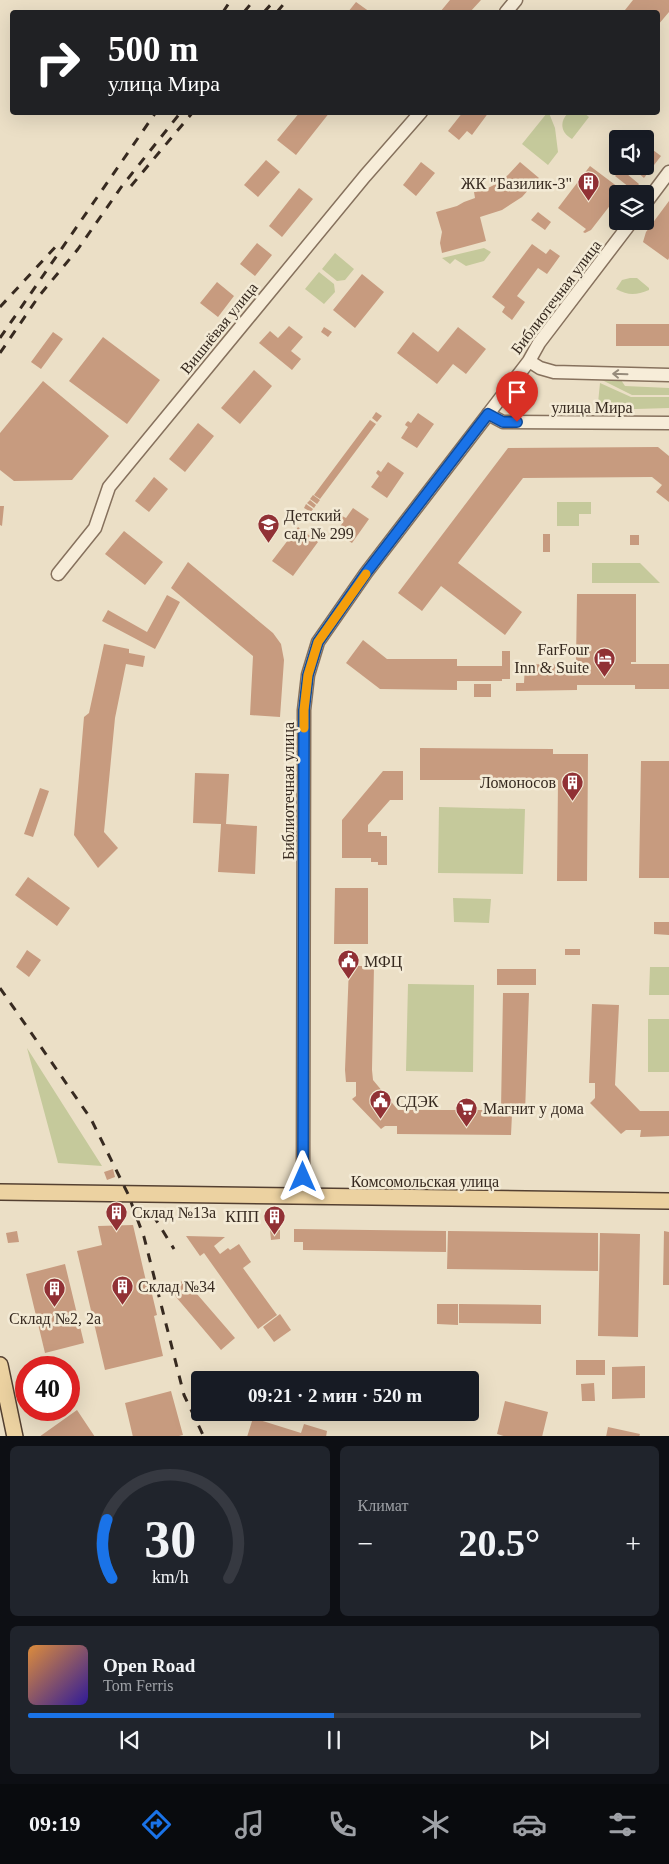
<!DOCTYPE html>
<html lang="ru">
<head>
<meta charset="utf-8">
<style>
	:root { --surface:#171b24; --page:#20242c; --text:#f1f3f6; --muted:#9ea1a6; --line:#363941; --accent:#1a73e8 }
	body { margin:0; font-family:"Times New Roman",serif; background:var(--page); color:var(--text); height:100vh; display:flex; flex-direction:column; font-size:19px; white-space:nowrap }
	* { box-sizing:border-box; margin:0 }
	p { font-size:16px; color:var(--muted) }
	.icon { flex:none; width:28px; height:28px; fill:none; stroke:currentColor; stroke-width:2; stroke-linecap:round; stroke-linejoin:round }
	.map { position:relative; height:1436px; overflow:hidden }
	.panel { display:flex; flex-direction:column; gap:10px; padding:10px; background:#0d0f14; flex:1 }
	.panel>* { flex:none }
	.top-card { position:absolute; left:10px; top:10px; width:650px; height:105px; border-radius:5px; box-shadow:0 5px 20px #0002; background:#202124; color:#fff; overflow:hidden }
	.fabs { position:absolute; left:609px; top:130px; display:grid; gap:10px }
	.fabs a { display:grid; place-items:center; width:45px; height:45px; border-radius:5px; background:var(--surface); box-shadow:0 5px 20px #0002; font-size:25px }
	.speed { position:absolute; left:15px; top:1356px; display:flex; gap:10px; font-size:25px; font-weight:700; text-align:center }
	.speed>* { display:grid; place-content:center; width:65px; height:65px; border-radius:50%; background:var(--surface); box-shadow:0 5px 20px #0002; line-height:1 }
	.speed .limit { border:8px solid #d22; background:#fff; color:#111 }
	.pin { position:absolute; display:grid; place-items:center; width:42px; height:42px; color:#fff; margin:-51px -21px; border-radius:50% 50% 50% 0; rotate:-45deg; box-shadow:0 0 5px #0007 }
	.pin .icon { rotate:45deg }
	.me { position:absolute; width:55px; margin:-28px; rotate:0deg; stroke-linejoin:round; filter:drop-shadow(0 0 4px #0008) }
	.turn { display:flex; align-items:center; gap:18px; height:105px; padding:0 15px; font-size:22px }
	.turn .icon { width:65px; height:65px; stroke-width:2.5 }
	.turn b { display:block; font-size:35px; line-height:42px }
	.big { font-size:38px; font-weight:600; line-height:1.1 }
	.panel .card { flex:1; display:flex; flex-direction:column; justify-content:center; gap:8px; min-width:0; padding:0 18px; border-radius:8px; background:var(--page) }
	.panel .dial { align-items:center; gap:0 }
	.dial svg { height:130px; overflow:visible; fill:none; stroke:var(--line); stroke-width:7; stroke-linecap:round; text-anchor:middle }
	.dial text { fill:var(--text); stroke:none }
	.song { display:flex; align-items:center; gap:15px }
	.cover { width:60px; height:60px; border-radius:8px; background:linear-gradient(135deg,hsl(30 70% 55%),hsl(250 70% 35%)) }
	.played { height:5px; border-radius:2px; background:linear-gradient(90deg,var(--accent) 50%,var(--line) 50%) }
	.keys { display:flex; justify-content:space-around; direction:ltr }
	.heat { display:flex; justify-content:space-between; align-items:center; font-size:28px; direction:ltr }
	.panel .tiles { flex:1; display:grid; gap:10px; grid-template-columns:1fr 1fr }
	.card:last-child { grid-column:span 2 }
	.trip { position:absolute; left:191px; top:1371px; width:288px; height:50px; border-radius:5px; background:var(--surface); box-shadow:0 5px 20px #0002; font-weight:600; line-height:50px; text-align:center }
	.tabs { display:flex; height:80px; justify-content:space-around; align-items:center; background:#090b0e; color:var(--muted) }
	.tabs .icon { width:35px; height:35px }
	.tabs .current { color:var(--accent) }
	.tabs b { font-size:22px; color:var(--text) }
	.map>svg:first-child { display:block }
	.green { fill:#c5c99b }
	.building { fill:#c79b7f }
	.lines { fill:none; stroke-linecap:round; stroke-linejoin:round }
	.minor-casing { stroke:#86715d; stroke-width:15 }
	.major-casing { stroke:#544031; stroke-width:18 }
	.minor { stroke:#f7edd9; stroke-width:12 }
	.major { stroke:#ecd2a1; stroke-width:15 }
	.rail { stroke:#372a20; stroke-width:3; stroke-dasharray:9 9; stroke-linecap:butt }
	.oneway { stroke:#978c7c }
	.route-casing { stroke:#114b97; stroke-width:12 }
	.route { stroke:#1a73e8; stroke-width:9 }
	.slow { stroke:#f59e0b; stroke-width:9 }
	.labels { text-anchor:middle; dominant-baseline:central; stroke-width:5; stroke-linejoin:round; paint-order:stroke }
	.poi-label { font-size:16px; fill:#372a20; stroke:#f3ead5; text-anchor:start }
	.street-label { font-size:16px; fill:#372a20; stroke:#f3ead5 }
</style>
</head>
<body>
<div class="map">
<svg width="669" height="1437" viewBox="0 0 669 1437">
	<rect width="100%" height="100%" fill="#ebdfc6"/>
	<!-- green -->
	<path class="green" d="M547,113H549L555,128L558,152L548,165L522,144Z
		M568,113H584L589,117L572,139C561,133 559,122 568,113Z
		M484,248L491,252L484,261L466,266L455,259L450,264L442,258Z
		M335,253L354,269L345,280L337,281L322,269Z
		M319,272L334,284L335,292L324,304L305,289Z
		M630,278H637L649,288V290C636,295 629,296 616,289L622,280Z
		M602,380H621L625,386L669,388V395H632Z
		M600,383L631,397H669V408L603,410L598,403Z
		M557,502H591V514H579V526H557Z
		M592,563H640L660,583H592Z
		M439,807L525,809L523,874L438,873Z
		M453,898L491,899L489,923L454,922Z
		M650,967H669V995H649Z
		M408,984L474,985L473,1072L406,1071Z
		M648,1019H669V1072H648Z
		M27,1048L102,1166L58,1163Z"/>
	<!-- building -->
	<path class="building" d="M450,0H481L470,12H440Z
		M633,0H669V12L658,25V12H628L625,10Z
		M356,2L370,12H348Z
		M300,112H330L296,155L277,140Z
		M463,112H489L472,135L467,131L459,140L448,131Z
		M645,144L661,156L644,178L630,166H645Z
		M266,160L280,172L258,197L244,185Z
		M421,162L435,173L416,196L403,185Z
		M520,162L539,178L522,197L502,210L480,217L486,241L442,253L440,243L442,232L436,212L457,206L464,202L475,198L474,192L486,189L496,184L508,175Z
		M590,166L622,190L591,230L585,233L583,232L586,229L558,208Z
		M621,169L639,184L634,191L615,176Z
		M299,188L313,199L282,237L269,226Z
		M669,201V258L668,260L643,242L646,232Z
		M538,212L551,222L545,230L531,220Z
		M257,243L272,255L255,276L240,264Z
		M532,244L546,254L550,249L560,256L547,274L538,268L517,296L525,302L512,320L502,312L505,307L492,297Z
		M362,274L384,292L355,328L333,310Z
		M217,282L234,296L218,317L200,303Z
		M616,324H669V346H616Z
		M289,326L303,337L291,351L301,359L292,370L259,343L270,331L278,338Z
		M324,327L332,332L328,337L321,332Z
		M458,327L486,349L466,374L453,364L437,384L397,353L413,332L438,352Z
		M53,332L63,339L41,369L31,362Z
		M103,337L160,380L127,424L69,381Z
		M254,370L272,386L240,424L221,408Z
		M43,381L109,436L72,480L14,481L0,470V433Z
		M376,412L382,416L377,422L372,418Z
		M418,413L434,424L417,448L401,438L408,427L405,425L406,423L408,421L411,423Z
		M370,420L376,424L320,499L314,495Z
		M198,423L214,436L185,472L169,459Z
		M658,447L669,456V502L656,492L662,485L652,477L523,478L458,563L522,612L505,635L441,586L422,611L398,593L508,448Z
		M388,462L404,473L387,498L371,487L379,476L376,473L378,470L381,472Z
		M154,477L168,489L149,512L135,501Z
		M313,495L320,500L317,504L310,499Z
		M310,500L316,505L314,508L307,503Z
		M306,504L313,509L311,512L304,508Z
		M0,506H4L2,526L0,525Z
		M353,508L369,519L352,543L336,533L343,522L340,520L342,516L346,518Z
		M298,527L318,542L293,576L272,561Z
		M124,531L163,562L145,585L105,554Z
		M543,534H550V552H543Z
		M630,535H639V545H630Z
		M188,562L273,633L281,644L284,660L280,717L250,715L253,656L171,588Z
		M577,594H636V662H631V664H669V689H635V685H577V690L516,691V683H524L525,664L580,665V662H576Z
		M167,595L180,602L155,649L102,621L108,610L147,632Z
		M363,640L387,659H457V666H502V651H510V679H502V681H457V690L380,689L346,663Z
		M104,644L129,649V653L145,656L143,667L126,664L115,718L104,832L118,848L98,868L74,835L84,717L89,713Z
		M474,684H491V697H474Z
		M420,748L553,749V754H588L587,881H557L558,780H420Z
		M641,761H669V878H639Z
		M383,771H403V800H390L368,825V832H381V836H387V865H378V862H371V858H342V820Z
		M195,773L229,774L226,824L257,826L255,874L218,872L221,824L193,823Z
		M40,788L49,791L33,837L24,834Z
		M28,877L70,908L57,926L15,895Z
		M335,888H368V944H334Z
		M654,922H669V935L654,934Z
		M565,949H580V955H565Z
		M27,950L41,960L29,977L16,967Z
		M349,966H374L372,1070L373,1080L398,1110H501L503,993H529L525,1114H512L511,1135L397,1134V1126H385L381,1129L352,1099L356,1096V1082H346L345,1070Z
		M497,969H536V985H497Z
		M592,1004L619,1005L615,1085L640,1111H669V1136L640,1137L641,1130H626L621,1134L590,1103L595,1098V1083H589Z
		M113,1169L115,1177L107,1180L104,1172Z
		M133,1225L149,1294H152L157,1315L154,1316L163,1356L105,1370L77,1251L102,1245L98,1226Z
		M294,1229L446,1231V1252L303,1250V1242H294Z
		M270,1230H280V1239L271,1240Z
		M17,1231L19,1242L8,1243L6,1233Z
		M448,1231L598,1233V1271L447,1269Z
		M664,1231L669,1232V1285H663Z
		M600,1233L640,1234L638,1337L598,1336Z
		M186,1236L225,1237L214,1246L220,1254L228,1248L230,1250L239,1244L251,1262L243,1268L277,1315L258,1329L204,1253L200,1256Z
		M65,1264L84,1343L45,1353L26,1274Z
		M184,1279L235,1338L221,1350L176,1297L174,1288Z
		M437,1304H458V1325L437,1324Z
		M459,1304L541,1305V1324L459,1323Z
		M280,1314L291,1330L274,1342L263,1327Z
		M576,1360H605V1375H576Z
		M645,1366V1398L612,1399V1367Z
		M594,1383L595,1401H582L581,1384Z
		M171,1391L183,1435L175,1437H133L125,1403Z
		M505,1401L548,1412L542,1437H507L497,1434Z
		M77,1410L95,1437H39Z
		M253,1418L301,1433L304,1424L327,1431L326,1437H247Z
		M608,1427L640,1434L639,1437H606Z"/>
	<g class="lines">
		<defs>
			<path id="minor" d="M506,12L516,0
				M645,204L669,172
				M529,361L540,368L554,372L669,375
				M488,414L503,422L669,423
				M58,574L95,528L109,487L365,176L421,112
				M303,1197L304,710L308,675L318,642L366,573L529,361L539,343L632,221"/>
			<path id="major" d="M0,1192L669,1201
				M0,1365L15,1437"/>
		</defs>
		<!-- minor casing -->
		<use href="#minor" class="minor-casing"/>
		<!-- major casing -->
		<use href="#major" class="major-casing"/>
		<!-- minor -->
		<use href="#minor" class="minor"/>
		<!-- major -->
		<use href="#major" class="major"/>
		<!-- rail -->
		<path class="rail" d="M223,12L231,0
			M244,12L254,0
			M264,12L275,0
			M277,12L287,0
			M131,186L193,112
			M0,307L59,243
			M0,338L156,112
			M0,353L39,296L78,249L122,186L181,112
			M0,988L91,1119L128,1194L144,1237L184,1395L204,1437
			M153,1215L174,1249"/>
	</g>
	<!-- one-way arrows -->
	<defs><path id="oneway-shaft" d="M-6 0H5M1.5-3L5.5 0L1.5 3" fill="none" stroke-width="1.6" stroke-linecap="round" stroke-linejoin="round" transform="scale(1.25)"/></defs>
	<use class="oneway" href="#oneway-shaft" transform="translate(620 374) rotate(-178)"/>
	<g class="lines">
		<defs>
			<path id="route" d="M303,1177L304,710L308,675L318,642L366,573L488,414L503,422H517"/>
		</defs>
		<!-- route casing -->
		<use href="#route" class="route-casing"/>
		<!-- route -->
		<use href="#route" class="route"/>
		<!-- slow -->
		<path class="slow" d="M304,728V710L308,675L318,642L366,574"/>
	</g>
	<!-- icons -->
	<defs>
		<symbol id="building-pin" viewBox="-11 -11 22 30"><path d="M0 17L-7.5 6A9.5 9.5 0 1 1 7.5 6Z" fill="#913135" stroke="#f3ead5"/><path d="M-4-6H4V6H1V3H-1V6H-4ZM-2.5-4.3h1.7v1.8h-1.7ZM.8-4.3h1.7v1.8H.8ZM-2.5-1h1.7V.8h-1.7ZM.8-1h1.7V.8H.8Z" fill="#fff"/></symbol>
		<symbol id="school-pin" viewBox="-11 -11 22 30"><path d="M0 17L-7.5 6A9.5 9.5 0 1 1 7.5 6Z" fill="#913135" stroke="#f3ead5"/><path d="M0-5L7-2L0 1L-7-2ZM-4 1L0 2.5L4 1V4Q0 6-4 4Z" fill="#fff"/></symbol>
		<symbol id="hotel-pin" viewBox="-11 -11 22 30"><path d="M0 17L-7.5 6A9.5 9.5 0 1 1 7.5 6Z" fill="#913135" stroke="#f3ead5"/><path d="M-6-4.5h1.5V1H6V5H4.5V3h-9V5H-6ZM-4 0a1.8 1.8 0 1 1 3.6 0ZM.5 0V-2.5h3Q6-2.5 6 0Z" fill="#fff"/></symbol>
		<symbol id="civic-pin" viewBox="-11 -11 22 30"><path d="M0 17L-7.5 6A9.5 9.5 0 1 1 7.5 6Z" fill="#913135" stroke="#f3ead5"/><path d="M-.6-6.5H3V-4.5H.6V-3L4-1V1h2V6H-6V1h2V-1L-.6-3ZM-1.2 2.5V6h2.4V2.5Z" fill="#fff"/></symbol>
		<symbol id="supermarket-pin" viewBox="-11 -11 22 30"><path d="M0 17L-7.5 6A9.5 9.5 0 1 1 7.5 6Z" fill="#913135" stroke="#f3ead5"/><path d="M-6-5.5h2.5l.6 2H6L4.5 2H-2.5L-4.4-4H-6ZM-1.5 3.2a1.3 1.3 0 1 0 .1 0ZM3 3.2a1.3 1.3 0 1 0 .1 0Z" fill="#fff"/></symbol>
	</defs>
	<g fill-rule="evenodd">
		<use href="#building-pin" x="576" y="170" width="25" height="34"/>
		<use href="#school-pin" x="256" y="512" width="25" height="34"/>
		<use href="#hotel-pin" x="592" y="646" width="25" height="34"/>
		<use href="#building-pin" x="560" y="770" width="25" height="34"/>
		<use href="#civic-pin" x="336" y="948" width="25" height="34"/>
		<use href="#civic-pin" x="368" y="1088" width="25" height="34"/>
		<use href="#supermarket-pin" x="454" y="1096" width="25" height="34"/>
		<use href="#building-pin" x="104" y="1200" width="25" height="34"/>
		<use href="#building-pin" x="262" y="1204" width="25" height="34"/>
		<use href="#building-pin" x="110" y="1274" width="25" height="34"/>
		<use href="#building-pin" x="42" y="1276" width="25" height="34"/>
	</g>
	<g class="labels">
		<!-- poi labels -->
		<g class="poi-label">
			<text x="572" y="183" text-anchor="end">ЖК "Базилик-3"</text>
			<text x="284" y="515">Детский<tspan x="284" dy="18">сад № 299</tspan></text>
			<text x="589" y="649" text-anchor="end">FarFour<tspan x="589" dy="18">Inn &amp; Suite</tspan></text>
			<text x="556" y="782" text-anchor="end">Ломоносов</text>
			<text x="364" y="961">МФЦ</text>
			<text x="396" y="1101">СДЭК</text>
			<text x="483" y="1108">Магнит у дома</text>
			<text x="132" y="1212">Склад №13а</text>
			<text x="259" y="1216" text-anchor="end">КПП</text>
			<text x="138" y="1286">Склад №34</text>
			<text x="55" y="1318" text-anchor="middle">Склад №2, 2а</text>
		</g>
		<!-- street labels -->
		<g class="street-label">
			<text transform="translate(556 297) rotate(-53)">Библиотечная улица</text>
			<text transform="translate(219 328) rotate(-51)">Вишнёвая улица</text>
			<text x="592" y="407">улица Мира</text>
			<text transform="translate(288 791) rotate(-90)">Библиотечная улица</text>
			<text x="425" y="1181">Комсомольская улица</text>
		</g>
	</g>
</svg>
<div class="fabs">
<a><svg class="icon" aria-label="sound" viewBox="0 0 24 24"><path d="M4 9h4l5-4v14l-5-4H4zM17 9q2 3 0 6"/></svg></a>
<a><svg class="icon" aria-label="layers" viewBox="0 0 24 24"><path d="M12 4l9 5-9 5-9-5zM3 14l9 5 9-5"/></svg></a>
</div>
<div class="speed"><div class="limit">40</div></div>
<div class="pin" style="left:517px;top:422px;background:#d93025"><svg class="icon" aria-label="arrive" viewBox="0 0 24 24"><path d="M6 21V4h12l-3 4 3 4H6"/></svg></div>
<svg class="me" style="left:303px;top:1177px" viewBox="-20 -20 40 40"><path d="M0-17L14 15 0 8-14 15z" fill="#1a73e8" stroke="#fff" stroke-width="4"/></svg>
<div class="trip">09:21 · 2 мин · 520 m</div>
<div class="top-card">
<div class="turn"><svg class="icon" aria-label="right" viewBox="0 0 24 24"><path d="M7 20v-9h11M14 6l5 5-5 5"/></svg><div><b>500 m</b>улица Мира</div></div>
</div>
</div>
<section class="panel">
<div class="tiles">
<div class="card dial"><svg viewBox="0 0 100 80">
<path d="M14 69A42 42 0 1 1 86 69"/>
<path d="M14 69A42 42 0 0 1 11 33" stroke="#1a73e8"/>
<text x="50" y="56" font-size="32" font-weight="700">30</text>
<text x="50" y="72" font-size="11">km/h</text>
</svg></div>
<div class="card"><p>Климат</p>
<div class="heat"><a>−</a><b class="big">20.5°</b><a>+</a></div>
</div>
<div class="card">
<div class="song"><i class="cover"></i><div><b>Open Road</b><p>Tom Ferris</p></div></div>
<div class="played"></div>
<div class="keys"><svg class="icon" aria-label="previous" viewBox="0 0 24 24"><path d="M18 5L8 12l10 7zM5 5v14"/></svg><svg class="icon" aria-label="pause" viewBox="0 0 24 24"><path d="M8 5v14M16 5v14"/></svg><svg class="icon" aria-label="next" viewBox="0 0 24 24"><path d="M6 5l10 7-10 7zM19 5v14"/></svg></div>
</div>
</div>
</section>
<nav class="tabs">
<b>09:19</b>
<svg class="icon current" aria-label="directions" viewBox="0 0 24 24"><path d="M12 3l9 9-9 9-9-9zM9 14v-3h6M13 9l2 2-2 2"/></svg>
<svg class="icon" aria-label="music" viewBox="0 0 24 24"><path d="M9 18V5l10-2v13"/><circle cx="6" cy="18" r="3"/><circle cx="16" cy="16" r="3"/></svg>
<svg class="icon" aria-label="phone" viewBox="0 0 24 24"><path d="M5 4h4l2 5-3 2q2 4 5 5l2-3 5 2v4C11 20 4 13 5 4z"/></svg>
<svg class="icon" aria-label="climate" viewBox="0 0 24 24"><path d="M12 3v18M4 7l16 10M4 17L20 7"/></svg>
<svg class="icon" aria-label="car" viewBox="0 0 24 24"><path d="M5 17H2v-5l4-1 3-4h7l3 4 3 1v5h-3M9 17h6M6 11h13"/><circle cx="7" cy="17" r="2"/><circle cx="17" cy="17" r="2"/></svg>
<svg class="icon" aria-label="filters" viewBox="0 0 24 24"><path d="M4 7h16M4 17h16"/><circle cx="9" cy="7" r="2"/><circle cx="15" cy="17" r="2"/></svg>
</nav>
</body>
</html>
